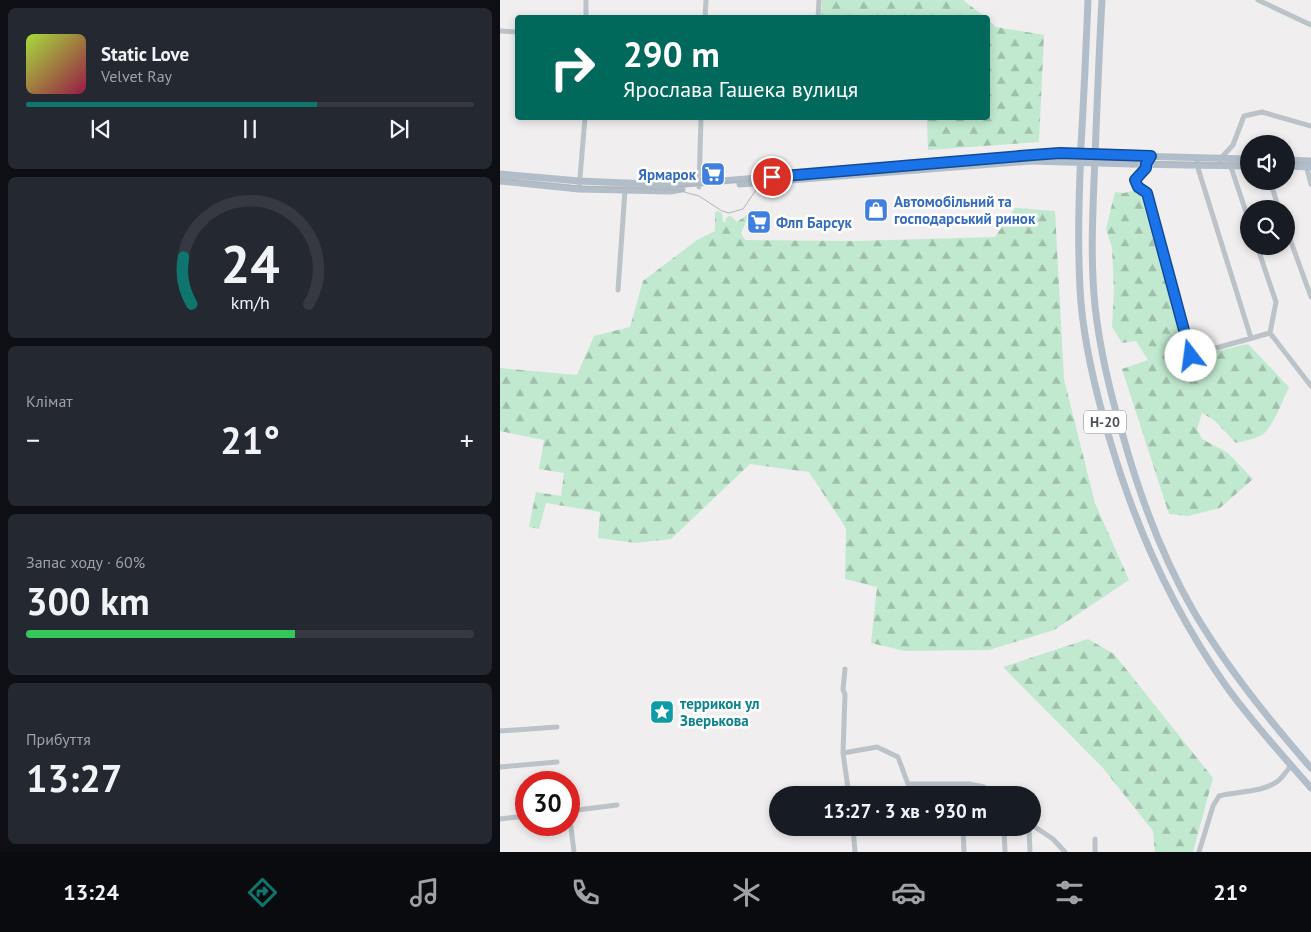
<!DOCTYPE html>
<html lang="uk">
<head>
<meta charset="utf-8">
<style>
	:root { --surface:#171b24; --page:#242831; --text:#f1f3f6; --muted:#9ea1a6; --line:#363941; --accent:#0f766e }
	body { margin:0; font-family:"PT Sans",sans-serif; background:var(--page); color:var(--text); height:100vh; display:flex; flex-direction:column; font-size:19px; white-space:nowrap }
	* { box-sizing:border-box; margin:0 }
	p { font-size:16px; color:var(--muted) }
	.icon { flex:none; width:28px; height:28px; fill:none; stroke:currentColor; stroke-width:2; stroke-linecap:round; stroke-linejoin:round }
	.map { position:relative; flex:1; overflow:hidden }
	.panel { display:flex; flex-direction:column; gap:8px; padding:8px; background:#0d0f14; width:500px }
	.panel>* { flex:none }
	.banner { position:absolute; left:15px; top:15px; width:475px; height:105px; border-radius:5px; box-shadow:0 2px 8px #0003; background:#00695c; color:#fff; overflow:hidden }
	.buttons { position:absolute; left:740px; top:135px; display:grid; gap:10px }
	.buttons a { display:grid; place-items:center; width:55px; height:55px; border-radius:50%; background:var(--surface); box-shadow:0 2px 8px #0003; font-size:25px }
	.speed { position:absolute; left:15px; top:771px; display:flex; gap:10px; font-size:25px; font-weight:700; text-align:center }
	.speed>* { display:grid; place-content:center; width:65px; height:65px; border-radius:50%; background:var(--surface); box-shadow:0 2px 8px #0003; line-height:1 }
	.speed .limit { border:8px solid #d22; background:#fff; color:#111 }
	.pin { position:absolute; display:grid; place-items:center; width:42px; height:42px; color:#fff; margin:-21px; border:2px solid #fff; border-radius:50%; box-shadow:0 1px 5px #0007 }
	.me { position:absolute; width:55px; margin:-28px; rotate:345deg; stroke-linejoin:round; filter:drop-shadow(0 0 4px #0008) }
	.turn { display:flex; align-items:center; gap:18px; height:105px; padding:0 25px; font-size:22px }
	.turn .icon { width:65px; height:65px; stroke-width:2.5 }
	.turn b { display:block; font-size:35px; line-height:42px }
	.big { font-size:38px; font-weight:800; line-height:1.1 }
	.panel .card { flex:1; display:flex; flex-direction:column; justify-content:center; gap:8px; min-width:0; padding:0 18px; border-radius:8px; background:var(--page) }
	.panel .dial { align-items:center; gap:0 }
	.dial svg { height:130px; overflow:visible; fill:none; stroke:var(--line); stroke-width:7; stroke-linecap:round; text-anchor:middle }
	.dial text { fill:var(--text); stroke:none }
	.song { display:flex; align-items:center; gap:15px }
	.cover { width:60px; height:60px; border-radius:8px; background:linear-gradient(135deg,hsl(80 70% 55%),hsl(340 70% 35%)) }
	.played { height:5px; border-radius:2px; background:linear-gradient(90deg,var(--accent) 65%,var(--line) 65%) }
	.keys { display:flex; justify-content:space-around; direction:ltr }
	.heat { display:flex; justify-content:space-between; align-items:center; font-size:28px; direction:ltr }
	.charge { height:8px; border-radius:4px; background:linear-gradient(90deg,#34c759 60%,var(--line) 0) }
	.trip { position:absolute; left:269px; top:786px; width:272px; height:50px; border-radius:25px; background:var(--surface); box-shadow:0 2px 8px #0003; font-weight:800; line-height:50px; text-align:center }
	.menu { display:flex; height:80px; justify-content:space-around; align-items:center; background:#090b0e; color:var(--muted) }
	.menu .icon { width:35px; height:35px }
	.menu .current { color:var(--accent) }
	.menu b { font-size:22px; color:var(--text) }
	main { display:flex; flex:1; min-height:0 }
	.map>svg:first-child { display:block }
	.forest { fill:url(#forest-firs) }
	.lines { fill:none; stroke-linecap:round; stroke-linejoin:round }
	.minor { stroke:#bbc3c9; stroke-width:5 }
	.major { stroke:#b1bec9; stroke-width:7 }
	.tram { stroke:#b1b4b7; stroke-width:1 }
	.major-bridge { stroke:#b1bec9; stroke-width:7 }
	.route-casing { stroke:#114b97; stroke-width:12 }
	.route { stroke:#1a73e8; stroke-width:9 }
	.labels { text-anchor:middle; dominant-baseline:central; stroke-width:5; stroke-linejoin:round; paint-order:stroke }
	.shield { fill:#fff; stroke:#7f868b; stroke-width:1 }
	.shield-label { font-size:14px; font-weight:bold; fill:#485259 }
	.shop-label { font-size:15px; font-weight:bold; fill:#366cbe; stroke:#fff; text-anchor:start }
	.culture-label { font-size:15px; font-weight:bold; fill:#0d838f; stroke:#fff; text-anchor:start }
</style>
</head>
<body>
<main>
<section class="panel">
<div class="card">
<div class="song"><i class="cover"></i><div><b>Static Love</b><p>Velvet Ray</p></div></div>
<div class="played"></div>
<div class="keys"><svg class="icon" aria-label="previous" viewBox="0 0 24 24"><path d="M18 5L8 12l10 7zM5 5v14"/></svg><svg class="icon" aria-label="pause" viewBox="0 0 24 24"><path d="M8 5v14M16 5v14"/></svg><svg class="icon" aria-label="next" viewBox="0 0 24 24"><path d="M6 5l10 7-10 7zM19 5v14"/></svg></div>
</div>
<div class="card dial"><svg viewBox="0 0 100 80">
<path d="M14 69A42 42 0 1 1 86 69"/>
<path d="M14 69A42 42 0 0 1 9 40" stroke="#0f766e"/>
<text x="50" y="56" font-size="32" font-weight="700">24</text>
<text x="50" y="72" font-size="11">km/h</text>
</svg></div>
<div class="card"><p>Клімат</p>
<div class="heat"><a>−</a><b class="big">21°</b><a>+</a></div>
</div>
<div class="card"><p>Запас ходу · 60%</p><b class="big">300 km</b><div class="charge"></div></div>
<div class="card"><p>Прибуття</p><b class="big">13:27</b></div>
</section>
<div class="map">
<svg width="811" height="852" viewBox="0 0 811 852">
	<defs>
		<pattern id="forest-firs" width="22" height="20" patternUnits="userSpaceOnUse" patternTransform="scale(1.25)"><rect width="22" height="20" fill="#c1e9cf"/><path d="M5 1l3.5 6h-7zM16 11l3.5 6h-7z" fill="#9fbfab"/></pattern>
	</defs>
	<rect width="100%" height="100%" fill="#f0eeee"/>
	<!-- forest -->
	<path class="forest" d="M322,0H463L485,17H321Z
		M488,20L496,27L544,35L539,142L428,150L427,118H488Z
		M639,189L686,358L748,344L789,387C783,399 773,428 762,435C754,439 744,441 736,443L714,420L702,413L697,429L702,439L728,453L753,479L720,508L688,516L669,514L622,369L648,360L636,341L622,343L612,327L614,290L612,248L606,229L615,192L624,193Z
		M515,208L555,211L564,379L595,503L629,580L554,630L489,650L405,651L371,643L377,587L345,579L346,528L309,472L250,464L171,539L136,543L98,538L100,512L46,503L39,529L29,527L36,492L61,496L64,473L39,469L44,440L0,431V368L77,375L94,336L130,327L143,281L197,240L215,231V212L218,211L222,213L223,221L225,223L226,218L229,216L232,217L237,222L248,214L249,215L241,233L245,240L355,241L495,237Z
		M588,639L614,654L713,778L693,852H655L653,831L603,768L503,667Z"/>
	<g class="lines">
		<!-- minor -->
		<path class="minor" d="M758,0L811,25
			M86,18V0
			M205,18L206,0
			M318,18L319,0
			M0,31L18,32
			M651,157L646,164V168L635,180L638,187L647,193L691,355L770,333L811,386
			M698,158L697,165L751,338
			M730,164L749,221
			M720,165V159L733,145L744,116L762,112L811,126
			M806,165L811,184
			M770,181L779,209
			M199,187L201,118
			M79,189L85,118
			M786,228L811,297
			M757,246L776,302L770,333
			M118,290L125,190
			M345,669L343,690L345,694L343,753L349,795
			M0,731L57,727
			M343,753L377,747L398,757L408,784H469L484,787L489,795
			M0,767L57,762
			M461,795L460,791L469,785
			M69,811L117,805
			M69,811L74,852
			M0,819L26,816
			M532,825L553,839L565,852
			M353,828L355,852
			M463,828L464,852
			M504,828L505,852
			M529,828L530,852
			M595,852V839
			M699,852L713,806L719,796C737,791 762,793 778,781C783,777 787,770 791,766"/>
		<!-- major -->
		<path class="major" d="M588,0C586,48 584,97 581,145C579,198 577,250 581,303C585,348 596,393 609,437C635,527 672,609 726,686C752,722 782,755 811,788
			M602,0C599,52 597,105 595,157C593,207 590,257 595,306C600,351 610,393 623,436C640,497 662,557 694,612C727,668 768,719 811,768
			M633,156L749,159
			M786,160L811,161
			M632,164L749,166
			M786,166L811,167
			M0,174L79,181L173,185L532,155
			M0,181L79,189L170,191L182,189
			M240,184L531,161"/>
		<!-- tram -->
		<path class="tram" d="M786,162L811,163
			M0,179L79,186L177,190L199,196L222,211L229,213L243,209L258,187L272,180L532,159L749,164
			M177,187L269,179"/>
		<!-- major-bridge -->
		<path class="major-bridge" d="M532,155L560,153L633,156
			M531,161L632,164"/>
	</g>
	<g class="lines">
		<defs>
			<path id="route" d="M272,177L532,155L560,153L651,156L646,164V168L635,180L638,187L647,193L691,356"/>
		</defs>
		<!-- route casing -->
		<use href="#route" class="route-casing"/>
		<!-- route -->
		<use href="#route" class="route"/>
	</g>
	<!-- icons -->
	<defs>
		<symbol id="supermarket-square" viewBox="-11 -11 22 22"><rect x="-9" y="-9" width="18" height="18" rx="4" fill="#3f7fe0" stroke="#fff"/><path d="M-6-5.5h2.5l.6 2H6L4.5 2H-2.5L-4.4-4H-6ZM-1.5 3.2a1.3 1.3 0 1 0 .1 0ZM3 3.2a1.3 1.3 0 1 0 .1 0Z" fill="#fff"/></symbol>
		<symbol id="shop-square" viewBox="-11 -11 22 22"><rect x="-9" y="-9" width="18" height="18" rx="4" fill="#3f7fe0" stroke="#fff"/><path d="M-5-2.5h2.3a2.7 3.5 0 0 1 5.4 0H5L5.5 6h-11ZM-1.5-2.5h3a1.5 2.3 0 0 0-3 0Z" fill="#fff"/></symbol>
		<symbol id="sight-square" viewBox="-11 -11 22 22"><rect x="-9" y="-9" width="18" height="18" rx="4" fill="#0f9aa8" stroke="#fff"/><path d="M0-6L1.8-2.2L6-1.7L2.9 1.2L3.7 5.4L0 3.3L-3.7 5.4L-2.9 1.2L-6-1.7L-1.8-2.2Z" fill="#fff"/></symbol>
	</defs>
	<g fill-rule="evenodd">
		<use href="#supermarket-square" x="199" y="160" width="28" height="28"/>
		<use href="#shop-square" x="362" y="196" width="28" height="28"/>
		<use href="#supermarket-square" x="245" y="208" width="28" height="28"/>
		<use href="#sight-square" x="148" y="698" width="28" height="28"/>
	</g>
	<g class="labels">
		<!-- shield labels -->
		<rect class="shield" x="584" y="410.5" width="42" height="23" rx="4"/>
		<g class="shield-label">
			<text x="605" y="422">Н-20</text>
		</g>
		<!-- shop labels -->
		<g class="shop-label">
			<text x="196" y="174" text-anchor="end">Ярмарок</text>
			<text x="394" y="201">Автомобільний та<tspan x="394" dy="17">господарський ринок</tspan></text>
			<text x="276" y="222">Флп Барсук</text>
		</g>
		<!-- culture labels -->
		<g class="culture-label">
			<text x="180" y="703">террикон ул<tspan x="180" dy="17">Зверькова</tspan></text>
		</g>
	</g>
</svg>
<div class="buttons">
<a><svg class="icon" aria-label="sound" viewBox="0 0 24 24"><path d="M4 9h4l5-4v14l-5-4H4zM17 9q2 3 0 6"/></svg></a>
<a><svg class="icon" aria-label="search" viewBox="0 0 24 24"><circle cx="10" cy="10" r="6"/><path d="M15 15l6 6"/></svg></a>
</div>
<div class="speed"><div class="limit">30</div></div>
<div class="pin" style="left:272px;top:177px;background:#d93025"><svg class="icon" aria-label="arrive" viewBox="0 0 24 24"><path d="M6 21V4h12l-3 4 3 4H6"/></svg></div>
<svg class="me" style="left:691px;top:356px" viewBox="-20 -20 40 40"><circle r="19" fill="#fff"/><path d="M0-13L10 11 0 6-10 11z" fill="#1a73e8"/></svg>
<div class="trip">13:27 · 3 хв · 930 m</div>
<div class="banner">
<div class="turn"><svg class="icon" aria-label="right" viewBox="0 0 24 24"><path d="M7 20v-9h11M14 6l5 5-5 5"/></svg><div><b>290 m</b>Ярослава Гашека вулиця</div></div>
</div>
</div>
</main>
<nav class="menu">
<b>13:24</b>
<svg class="icon current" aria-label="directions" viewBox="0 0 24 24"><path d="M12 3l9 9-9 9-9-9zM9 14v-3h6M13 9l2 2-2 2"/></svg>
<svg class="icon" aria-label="music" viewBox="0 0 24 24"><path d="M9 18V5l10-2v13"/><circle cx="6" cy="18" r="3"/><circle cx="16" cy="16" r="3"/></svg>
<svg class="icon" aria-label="phone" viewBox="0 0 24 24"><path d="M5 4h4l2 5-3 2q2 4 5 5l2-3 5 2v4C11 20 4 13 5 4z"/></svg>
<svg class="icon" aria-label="climate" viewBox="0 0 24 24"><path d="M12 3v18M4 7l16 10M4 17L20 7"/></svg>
<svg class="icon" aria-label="car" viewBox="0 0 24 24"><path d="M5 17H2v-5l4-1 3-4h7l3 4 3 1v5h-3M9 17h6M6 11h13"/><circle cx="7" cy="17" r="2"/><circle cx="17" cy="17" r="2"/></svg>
<svg class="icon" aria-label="filters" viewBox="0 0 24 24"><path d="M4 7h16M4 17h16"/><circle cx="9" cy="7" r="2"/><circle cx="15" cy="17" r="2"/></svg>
<b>21°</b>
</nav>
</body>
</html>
